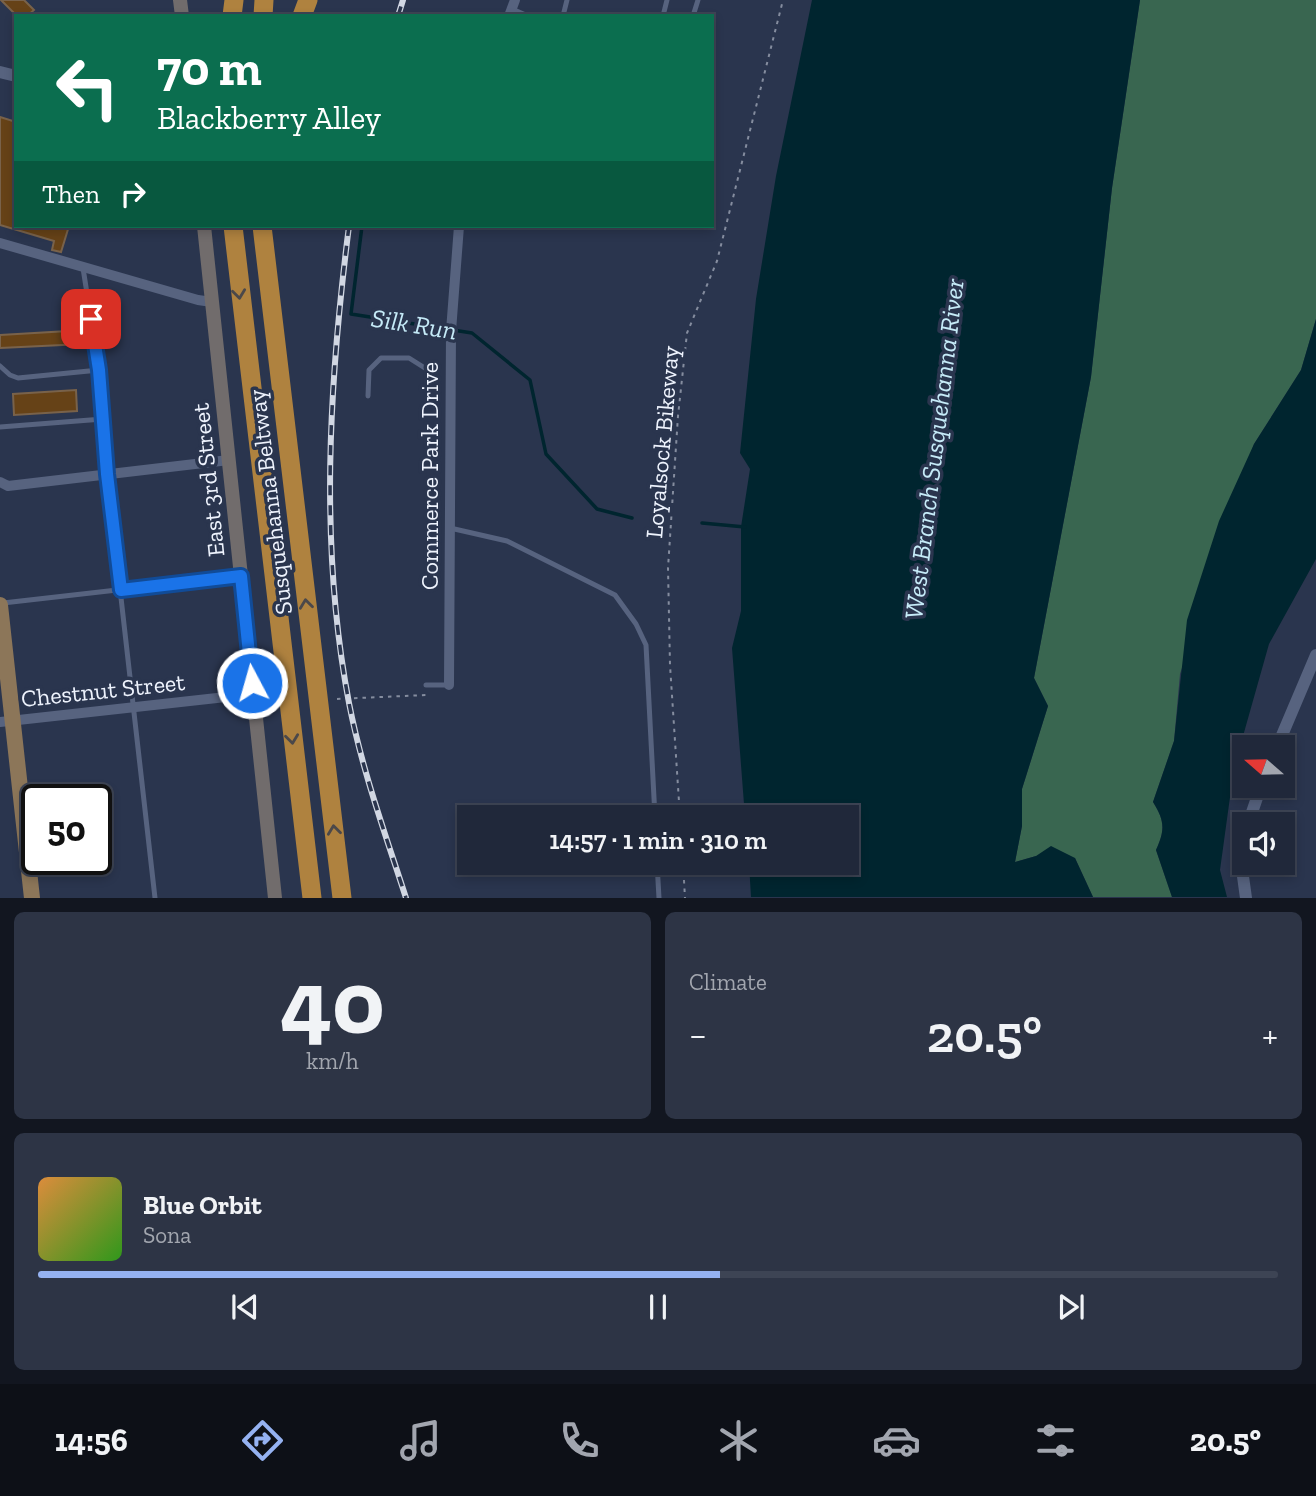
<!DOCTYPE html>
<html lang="en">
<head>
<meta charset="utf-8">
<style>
	:root { --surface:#20283a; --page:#2d3445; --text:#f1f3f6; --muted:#a2a6af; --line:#3d4454; --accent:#95b2f1 }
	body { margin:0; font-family:"Zilla Slab",serif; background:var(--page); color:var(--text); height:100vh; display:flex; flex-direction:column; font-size:26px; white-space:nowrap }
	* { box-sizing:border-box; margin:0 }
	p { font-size:23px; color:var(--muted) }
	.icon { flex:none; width:38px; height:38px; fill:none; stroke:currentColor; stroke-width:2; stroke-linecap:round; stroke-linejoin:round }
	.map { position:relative; height:898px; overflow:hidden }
	.sheet { display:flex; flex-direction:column; gap:14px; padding:14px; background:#121620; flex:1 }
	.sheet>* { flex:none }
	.top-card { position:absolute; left:14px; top:14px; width:700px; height:214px; border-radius:0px; box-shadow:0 4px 10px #0003,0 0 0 2px var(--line); background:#0b6e4f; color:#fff; overflow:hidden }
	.needle { width:46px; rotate:290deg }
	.fabs { position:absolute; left:1232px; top:735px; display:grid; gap:14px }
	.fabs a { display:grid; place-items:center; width:63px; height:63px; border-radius:0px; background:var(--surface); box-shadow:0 4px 10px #0003,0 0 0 2px var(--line); font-size:35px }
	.speed { position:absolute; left:21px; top:784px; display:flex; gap:14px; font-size:35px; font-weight:700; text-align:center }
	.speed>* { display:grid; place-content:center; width:91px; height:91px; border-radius:50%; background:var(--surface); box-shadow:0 4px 10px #0003,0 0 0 2px var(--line); line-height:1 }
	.speed .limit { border:4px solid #111; border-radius:10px; background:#fff; color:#111 }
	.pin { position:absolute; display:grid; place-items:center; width:60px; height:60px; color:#fff; margin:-30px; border-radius:14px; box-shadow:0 4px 10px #0006 }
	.me { position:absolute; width:77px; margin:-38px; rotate:354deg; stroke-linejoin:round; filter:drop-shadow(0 0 5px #0008) }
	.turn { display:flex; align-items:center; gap:24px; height:147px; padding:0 28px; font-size:32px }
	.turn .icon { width:91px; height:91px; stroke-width:2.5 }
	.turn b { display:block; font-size:49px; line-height:60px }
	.then { display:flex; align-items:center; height:66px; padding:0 28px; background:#0003; gap:14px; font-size:26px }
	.big { font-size:52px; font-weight:600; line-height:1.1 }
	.sheet .widget { flex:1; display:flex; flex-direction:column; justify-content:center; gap:10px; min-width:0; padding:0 24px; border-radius:10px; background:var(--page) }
	.sheet .dial { align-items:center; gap:0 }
	.dial b { font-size:91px; line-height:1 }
	.song { display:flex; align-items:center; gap:21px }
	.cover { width:84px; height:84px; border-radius:10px; background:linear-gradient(135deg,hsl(30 70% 55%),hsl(110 70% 35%)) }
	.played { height:7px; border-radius:4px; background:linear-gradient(90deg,var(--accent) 55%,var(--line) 55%) }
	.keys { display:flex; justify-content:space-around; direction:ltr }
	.heat { display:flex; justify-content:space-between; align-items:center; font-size:38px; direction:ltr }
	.sheet .tiles { flex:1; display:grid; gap:14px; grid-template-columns:1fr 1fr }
	.widget:last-child { grid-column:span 2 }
	.trip { position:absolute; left:457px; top:805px; width:402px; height:70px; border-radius:0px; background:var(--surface); box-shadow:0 4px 10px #0003,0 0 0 2px var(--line); font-weight:600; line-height:70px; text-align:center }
	.menu { display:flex; height:112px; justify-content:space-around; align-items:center; background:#0d1017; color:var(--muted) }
	.menu .icon { width:49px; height:49px }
	.menu .on { color:var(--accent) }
	.menu b { font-size:32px; color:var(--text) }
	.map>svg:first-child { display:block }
	.green { fill:#396650 }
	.water { fill:#00252f }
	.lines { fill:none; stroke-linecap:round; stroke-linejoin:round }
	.stream { stroke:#00252f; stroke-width:3.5 }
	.building { fill:#664217; stroke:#79624a; stroke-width:2 }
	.path { stroke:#858d9f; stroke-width:2; stroke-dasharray:3.5 5; stroke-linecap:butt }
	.service { stroke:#57637f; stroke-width:5 }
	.minor { stroke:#57637f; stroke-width:10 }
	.tertiary { stroke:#57637f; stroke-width:12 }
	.secondary { stroke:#716c6c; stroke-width:14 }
	.primary { stroke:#8c7659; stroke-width:16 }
	.motorway { stroke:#af823f; stroke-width:19 }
	.rail-casing { stroke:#d1d7e3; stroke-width:6 }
	.rail { stroke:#2a354e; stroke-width:3.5; stroke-dasharray:10; stroke-linecap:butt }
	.oneway { stroke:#4b484a }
	.route-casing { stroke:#114b97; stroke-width:18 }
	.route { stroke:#1a73e8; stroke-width:12 }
	.labels { text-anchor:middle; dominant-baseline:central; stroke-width:7; stroke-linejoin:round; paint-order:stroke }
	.street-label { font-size:24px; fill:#eef3fd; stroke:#2a354e }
	.water-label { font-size:26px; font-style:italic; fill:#c6ebf8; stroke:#2a354e }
</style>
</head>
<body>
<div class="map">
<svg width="1316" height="898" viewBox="0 0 1316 898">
	<rect width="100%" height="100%" fill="#2a354e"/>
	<!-- green -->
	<path class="green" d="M1140,0H1316V319L1301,370L1254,444L1180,674L1174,741L1153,802C1165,821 1165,830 1156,850L1172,897H1093L1075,858L1036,856L1015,862L1022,826V789L1048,706L1034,678L1091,377L1112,188Z"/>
	<!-- water -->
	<path class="water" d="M812,0H1140L1112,188L1091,377L1034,678L1048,706L1022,789V826L1015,862L1036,856L1051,846L1075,858L1093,897H751L749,863H847V817H745L732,648L741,611V527L750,469L740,453L756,299L776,176Z
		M1316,319V559L1269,644L1234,768L1220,870L1227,897H1172L1156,850C1165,830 1165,821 1153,802L1174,741L1187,620L1219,521L1254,444L1301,370Z"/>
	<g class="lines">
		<!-- stream -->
		<path class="stream" d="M362,226L351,314L472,333L530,380L546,454L597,509L632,518
			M702,523L745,527"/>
	</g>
	<!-- building -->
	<path class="building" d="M1,0H24L34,10L27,16H17Z
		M0,117L16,122V226H69L61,252L52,250L54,241L0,225Z
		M82,316L83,344L0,348V335L68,331L67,317Z
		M76,390L77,411L14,415L13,394Z"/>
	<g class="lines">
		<!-- path -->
		<path class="path" d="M337,699L426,695
			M680,817L670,665L668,568L678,416L687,333L717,261L783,0
			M683,863L685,898"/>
		<!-- service -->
		<path class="service" d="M512,9L528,16
			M563,16L567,0
			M663,16L667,0
			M693,16L698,0
			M83,268L99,370L107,474L155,898
			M0,366L10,375L18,378L99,370
			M368,396L369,370L381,358H409L428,370
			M0,427L103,419
			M450,528L507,541L615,595L636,624L646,645L655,817
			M3,603L240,576
			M426,685H449
			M657,863L659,898"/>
		<!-- minor -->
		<path class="minor" d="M509,16L515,0
			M0,243L198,300L212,302
			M0,482L8,486L229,460
			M449,685L451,331L459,226
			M0,722L253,694"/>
		<!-- tertiary -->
		<path class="tertiary" d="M0,72L16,76
			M1277,747L1316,655
			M1248,824L1261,786
			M1244,839L1241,862L1246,898"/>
		<!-- secondary -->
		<path class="secondary" d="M180,0L182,16
			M204,226L275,898"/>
		<!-- primary -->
		<path class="primary" d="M0,605L32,898"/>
		<!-- motorway -->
		<path class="motorway" d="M232,16L234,0
			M263,16L264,0
			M302,16L308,0
			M233,226L312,898
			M262,226L342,898"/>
		<defs>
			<path id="rail" d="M398,16L403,0
				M349,226C329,383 319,546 349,703C362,770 385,833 406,898"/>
		</defs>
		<!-- rail casing -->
		<use href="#rail" class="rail-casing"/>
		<!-- rail -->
		<use href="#rail" class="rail"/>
	</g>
	<!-- one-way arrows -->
	<defs><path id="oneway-chevron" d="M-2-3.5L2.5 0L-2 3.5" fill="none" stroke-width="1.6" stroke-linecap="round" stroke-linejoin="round" transform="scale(1.75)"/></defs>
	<g class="oneway">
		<use href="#oneway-chevron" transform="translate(239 294) rotate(83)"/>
		<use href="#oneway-chevron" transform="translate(306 604) rotate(-97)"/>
		<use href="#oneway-chevron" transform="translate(292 739) rotate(83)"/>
		<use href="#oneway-chevron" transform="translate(334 830) rotate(-97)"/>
	</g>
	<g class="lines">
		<defs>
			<path id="route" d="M91,319L99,370L107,474L121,590L241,576L252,683"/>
		</defs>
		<!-- route casing -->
		<use href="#route" class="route-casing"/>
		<!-- route -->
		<use href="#route" class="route"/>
	</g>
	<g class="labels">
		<!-- street labels -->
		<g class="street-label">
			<text transform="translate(662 442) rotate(-85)">Loyalsock Bikeway</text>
			<text transform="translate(429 476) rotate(-90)">Commerce Park Drive</text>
			<text transform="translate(208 480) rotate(-96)">East 3rd Street</text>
			<text transform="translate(270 502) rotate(-97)">Susquehanna Beltway</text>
			<text transform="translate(103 690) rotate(-6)">Chestnut Street</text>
		</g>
		<!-- water labels -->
		<g class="water-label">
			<text transform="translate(414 324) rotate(9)">Silk Run</text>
			<text transform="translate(934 449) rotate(-83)">West Branch Susquehanna River</text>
		</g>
	</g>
</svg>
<div class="fabs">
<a><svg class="needle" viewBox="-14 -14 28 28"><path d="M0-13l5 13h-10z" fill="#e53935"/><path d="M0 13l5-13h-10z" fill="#a2a6af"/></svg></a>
<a><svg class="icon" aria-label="sound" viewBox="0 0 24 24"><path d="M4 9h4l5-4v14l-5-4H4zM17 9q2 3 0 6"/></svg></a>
</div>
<div class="speed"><div class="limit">50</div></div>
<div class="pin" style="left:91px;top:319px;background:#d93025"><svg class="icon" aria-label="arrive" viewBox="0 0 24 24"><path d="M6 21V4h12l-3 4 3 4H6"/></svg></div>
<svg class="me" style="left:252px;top:683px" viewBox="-20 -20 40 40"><circle r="17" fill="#1a73e8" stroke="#fff" stroke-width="3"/><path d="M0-11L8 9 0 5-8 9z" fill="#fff"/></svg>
<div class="trip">14:57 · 1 min · 310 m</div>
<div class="top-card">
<div class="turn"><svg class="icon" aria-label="left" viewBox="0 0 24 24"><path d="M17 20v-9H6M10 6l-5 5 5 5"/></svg><div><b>70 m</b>Blackberry Alley</div></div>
<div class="then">Then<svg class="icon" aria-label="right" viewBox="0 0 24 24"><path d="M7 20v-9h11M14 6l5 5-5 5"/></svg></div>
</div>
</div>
<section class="sheet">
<div class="tiles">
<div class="widget dial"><b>40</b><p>km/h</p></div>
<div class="widget"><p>Climate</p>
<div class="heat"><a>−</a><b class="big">20.5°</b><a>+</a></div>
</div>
<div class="widget">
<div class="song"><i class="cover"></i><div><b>Blue Orbit</b><p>Sona</p></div></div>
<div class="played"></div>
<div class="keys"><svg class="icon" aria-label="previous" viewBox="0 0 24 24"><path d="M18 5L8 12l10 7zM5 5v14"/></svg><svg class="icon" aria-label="pause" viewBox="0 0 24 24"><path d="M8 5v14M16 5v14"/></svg><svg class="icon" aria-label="next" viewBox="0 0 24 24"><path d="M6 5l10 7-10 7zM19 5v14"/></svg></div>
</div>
</div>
</section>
<nav class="menu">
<b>14:56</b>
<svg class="icon on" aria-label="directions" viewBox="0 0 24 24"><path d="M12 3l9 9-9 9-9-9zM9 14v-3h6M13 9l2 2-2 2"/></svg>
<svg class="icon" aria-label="music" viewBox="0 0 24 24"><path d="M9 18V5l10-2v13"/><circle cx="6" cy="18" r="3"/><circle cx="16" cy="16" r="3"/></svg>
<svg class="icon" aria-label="phone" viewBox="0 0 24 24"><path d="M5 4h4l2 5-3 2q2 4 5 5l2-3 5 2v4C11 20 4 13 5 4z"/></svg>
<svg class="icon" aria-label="climate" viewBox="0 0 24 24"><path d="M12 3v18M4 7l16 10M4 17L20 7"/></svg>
<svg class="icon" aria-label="car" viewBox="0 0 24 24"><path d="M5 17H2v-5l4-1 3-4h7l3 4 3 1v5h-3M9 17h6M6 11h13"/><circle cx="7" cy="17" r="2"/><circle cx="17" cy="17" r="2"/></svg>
<svg class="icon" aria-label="filters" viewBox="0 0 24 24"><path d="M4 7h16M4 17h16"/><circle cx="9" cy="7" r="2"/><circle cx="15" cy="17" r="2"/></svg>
<b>20.5°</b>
</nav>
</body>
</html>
